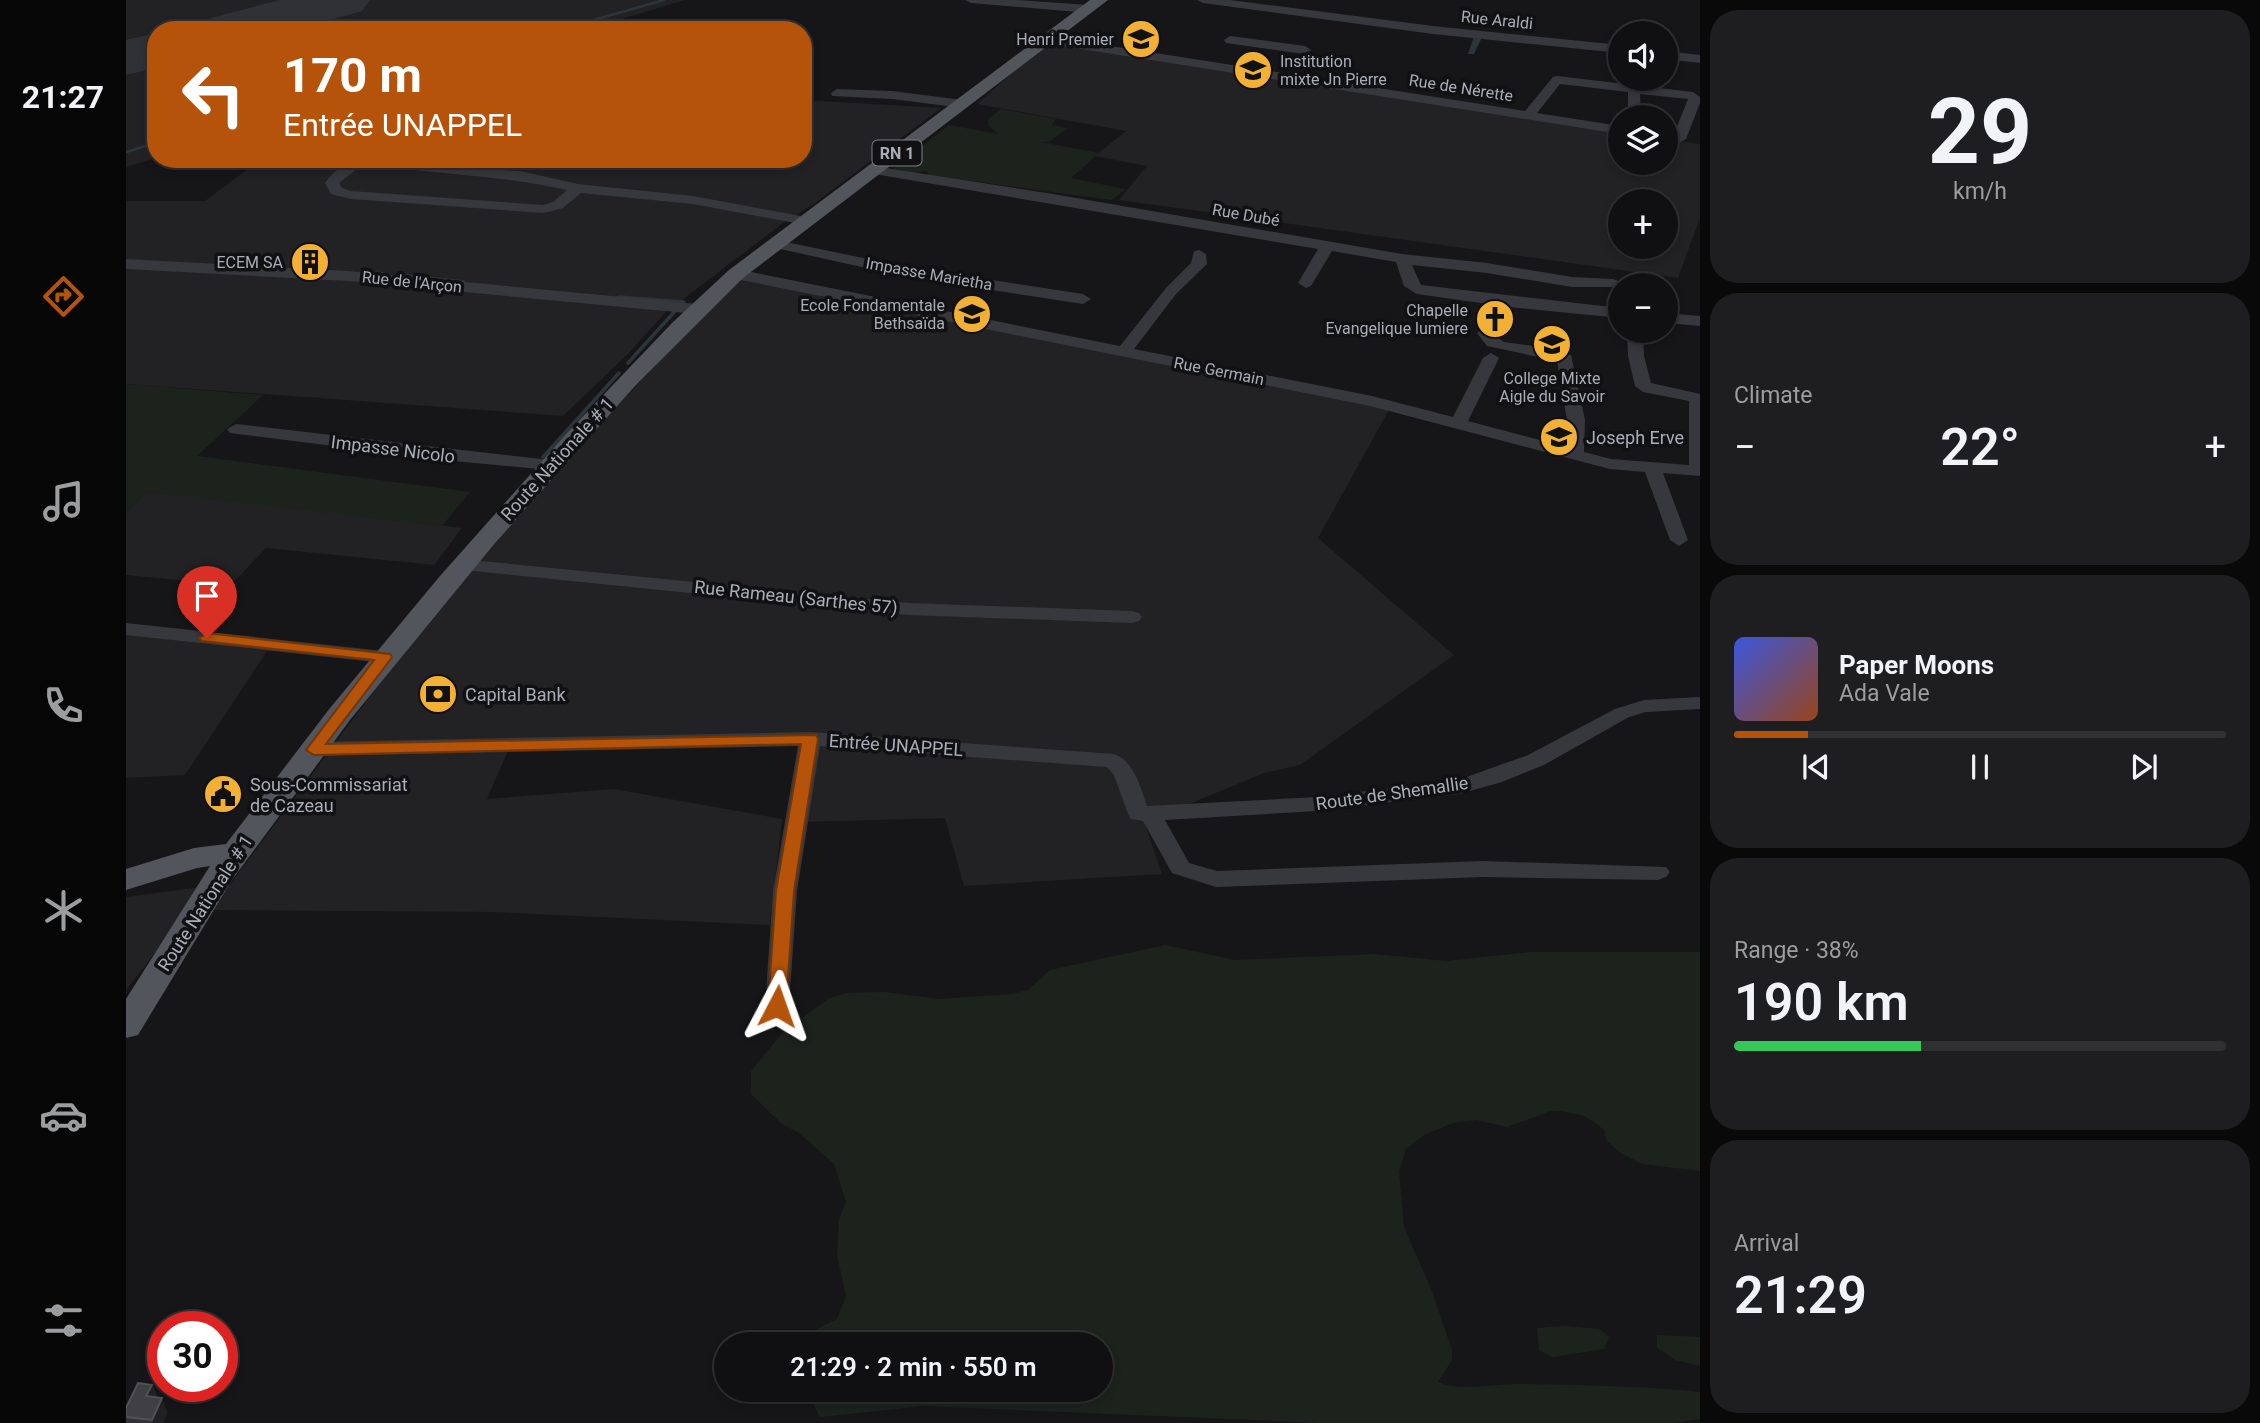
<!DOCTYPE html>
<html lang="en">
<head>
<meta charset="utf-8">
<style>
	:root { --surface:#101012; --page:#1e1e20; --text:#f1f3f6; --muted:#9c9d9f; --line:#303032; --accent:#b45309 }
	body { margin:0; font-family:Roboto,sans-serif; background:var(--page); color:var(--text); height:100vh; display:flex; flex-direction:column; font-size:26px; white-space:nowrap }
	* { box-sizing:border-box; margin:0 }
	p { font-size:23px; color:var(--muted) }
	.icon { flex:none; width:38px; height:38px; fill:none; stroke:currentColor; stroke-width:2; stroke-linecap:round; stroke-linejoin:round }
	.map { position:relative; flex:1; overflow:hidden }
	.panel { display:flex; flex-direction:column; gap:10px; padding:10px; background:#09090a; width:560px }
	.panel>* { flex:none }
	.guide { position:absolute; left:21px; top:21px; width:665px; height:147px; border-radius:28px; box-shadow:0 4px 10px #0003,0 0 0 2px var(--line); background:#b45309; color:#fff; overflow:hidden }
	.fabs { position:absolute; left:1482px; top:21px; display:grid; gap:14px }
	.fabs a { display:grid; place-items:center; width:70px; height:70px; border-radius:50%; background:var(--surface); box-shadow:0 4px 10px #0003,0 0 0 2px var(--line); font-size:35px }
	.speed { position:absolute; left:21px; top:1311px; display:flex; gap:14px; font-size:35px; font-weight:700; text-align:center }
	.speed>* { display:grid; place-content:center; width:91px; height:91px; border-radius:50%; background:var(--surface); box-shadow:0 4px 10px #0003,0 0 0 2px var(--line); line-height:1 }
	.speed .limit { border:10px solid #d22; background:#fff; color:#111 }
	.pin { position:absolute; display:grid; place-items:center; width:60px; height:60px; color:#fff; margin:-72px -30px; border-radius:50% 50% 50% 0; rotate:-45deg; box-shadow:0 0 7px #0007 }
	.pin .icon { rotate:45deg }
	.me { position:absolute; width:77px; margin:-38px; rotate:4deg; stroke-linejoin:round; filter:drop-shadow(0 0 5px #0008) }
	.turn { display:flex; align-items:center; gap:24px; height:147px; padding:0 21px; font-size:32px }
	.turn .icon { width:91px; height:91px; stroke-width:2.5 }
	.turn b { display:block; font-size:49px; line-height:60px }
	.big { font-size:52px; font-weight:600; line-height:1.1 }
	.panel .card { flex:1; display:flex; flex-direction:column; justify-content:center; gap:10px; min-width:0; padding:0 24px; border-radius:28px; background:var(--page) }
	.panel .dial { align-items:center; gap:0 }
	.dial b { font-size:91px; line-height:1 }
	.song { display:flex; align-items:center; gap:21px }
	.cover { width:84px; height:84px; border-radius:10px; background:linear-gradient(135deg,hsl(230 70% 55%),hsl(20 70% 35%)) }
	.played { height:7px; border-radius:4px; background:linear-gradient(90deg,var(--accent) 15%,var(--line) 15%) }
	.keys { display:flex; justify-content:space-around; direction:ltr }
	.heat { display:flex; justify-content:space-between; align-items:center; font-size:38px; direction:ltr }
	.charge { height:10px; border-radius:5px; background:linear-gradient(90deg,#34c759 38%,var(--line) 0) }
	.trip { position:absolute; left:588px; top:1332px; width:399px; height:70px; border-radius:35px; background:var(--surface); box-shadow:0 4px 10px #0003,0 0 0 2px var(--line); font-weight:600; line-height:70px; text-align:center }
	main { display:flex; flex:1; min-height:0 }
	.dock { display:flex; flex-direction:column; width:126px; justify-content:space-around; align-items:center; background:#060607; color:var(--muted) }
	.dock .icon { width:49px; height:49px }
	.dock .active { color:var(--accent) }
	.dock b { font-size:32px; color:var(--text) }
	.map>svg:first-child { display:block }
	.built { fill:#222225; fill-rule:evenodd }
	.green { fill:#1c231d }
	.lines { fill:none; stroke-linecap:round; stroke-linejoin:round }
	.stream-far1 { stroke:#2c353c; stroke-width:2.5 }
	.stream { stroke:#2c353c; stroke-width:3.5 }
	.canal { fill:#2c353c; fill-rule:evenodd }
	.runway { fill:#303135; fill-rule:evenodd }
	.minor { fill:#37383d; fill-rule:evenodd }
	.major { fill:#53555c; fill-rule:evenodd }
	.wall { fill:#323236 }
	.shaded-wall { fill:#212124 }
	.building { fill:#3f3f44; stroke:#4f5156; stroke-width:2 }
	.route { fill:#b45309; stroke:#753606; stroke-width:2 }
	.labels { text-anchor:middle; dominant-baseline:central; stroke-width:7; stroke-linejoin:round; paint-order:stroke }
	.far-street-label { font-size:16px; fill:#a8adb8; stroke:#111113 }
	.far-poi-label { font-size:16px; fill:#a8adb8; stroke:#111113; text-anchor:end }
	.shield { fill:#111113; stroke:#7b7e86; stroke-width:2 }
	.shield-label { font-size:16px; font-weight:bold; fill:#a8adb8 }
	.poi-label { font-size:18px; fill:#a8adb8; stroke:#111113; text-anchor:start }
	.street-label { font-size:18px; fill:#a8adb8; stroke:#111113 }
</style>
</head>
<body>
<main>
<nav class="dock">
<b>21:27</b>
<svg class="icon active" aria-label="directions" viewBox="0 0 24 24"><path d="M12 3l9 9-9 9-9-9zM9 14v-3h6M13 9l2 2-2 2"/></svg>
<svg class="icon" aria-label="music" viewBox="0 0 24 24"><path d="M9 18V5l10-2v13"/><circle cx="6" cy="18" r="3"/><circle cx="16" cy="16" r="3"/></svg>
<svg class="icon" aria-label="phone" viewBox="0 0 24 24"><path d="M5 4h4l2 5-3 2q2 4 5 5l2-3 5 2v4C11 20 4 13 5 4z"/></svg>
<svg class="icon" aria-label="climate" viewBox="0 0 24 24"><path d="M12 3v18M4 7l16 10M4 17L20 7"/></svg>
<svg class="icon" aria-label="car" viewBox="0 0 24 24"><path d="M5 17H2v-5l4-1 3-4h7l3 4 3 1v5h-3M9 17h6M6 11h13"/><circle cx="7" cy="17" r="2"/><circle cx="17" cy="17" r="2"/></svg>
<svg class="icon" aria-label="filters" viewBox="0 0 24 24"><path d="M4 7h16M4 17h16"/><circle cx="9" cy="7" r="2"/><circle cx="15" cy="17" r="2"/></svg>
</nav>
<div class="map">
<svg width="1574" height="1423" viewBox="0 0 1574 1423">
	<rect width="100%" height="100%" fill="#161618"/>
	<!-- built -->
	<path class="built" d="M0,0H559L459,30H30V158L0,167Z
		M921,42L1494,131V163H1540V139L1574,144V218L1552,278L993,200L1021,166L969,156L1000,131L851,104ZM1494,201H1540V247H1494Z
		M677,100L815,108L689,203L657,223L539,313L502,354L437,416L0,384V201H79L135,159H677Z
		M614,277L1264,408L1192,538L1328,655L1174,765L1138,773L1051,809L1020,827L1036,874L838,886L819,818L676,822L692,733L393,739L381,753L361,799L488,789L656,819L644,925L367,912L85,910L297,625L331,574Z
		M20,492L53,495L336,528L308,565L140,548L105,585L0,575V513Z
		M0,631L141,651L59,775L0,778Z
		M76,887L28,954L0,990V897Z"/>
	<!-- green -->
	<path class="green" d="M875,109L930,119L926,125L942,128L923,142H916L973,153L945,178L999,189L986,200L802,175L801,171L789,173L767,169L823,125L872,134L863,126L862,119Z
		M0,384L137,395L71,456L344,492L316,526L20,492L0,513Z
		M1039,945L1109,960L1248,954L1320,961L1405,952H1574V1171L1516,1164L1493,1152L1481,1141L1478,1130L1468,1122L1456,1115L1434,1111H1425L1381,1127L1350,1120L1327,1123L1298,1135L1280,1149L1273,1171L1278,1227L1305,1289L1326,1350V1360L1312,1382C1338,1392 1364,1384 1391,1384C1453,1385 1513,1386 1574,1392V1419L1546,1423H1196L798,1406L694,1417L680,1390H975V1344H673L693,1328L711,1319L720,1296L711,1255L713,1219L720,1202L708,1164L673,1133L656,1124L625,1094V1071L657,1032L702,999L719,993L758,992L814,999L886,994L902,990L924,970Z
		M1439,1326L1474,1329L1483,1337L1478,1349L1427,1357L1413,1350L1411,1328Z
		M1531,1335L1574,1337V1366L1549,1360L1531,1347Z"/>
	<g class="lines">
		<!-- stream-far1 -->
		<path class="stream-far1" d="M432,30L538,0
			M0,152L30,143"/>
		<!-- stream -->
		<path class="stream" d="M235,272L258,274
			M280,276L338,282
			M493,297L558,302
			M502,363L551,309
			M417,457L493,373"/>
		<!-- canal -->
		<path class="canal" d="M1349,33L1357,35L1348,54H1342Z"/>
		<!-- runway -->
		<path class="runway" d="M154,0H244L236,11L169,30H77L85,18Z
			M30,33V68L0,75V40Z"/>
		<!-- minor -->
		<path class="minor" d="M839,0H891L963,5L969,9L963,13L845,3Z
			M1071,0H1104L1307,26L1494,45V53L1307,34L1077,3Z
			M921,36L1399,111L1427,77L1431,76L1567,92L1574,97V103L1560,139L1553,143L1546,139L1562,99L1514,94L1515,117H1502V92L1434,84L1411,113L1494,126V134L917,43L915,40Z
			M1104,36L1179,46L1185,50L1179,54L1100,43L1098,40Z
			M1540,51L1574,55V63L1540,59Z
			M711,89L766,91L837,100L843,104L837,108L766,99L706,96L705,93Z
			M264,159L331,168L394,171L452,184L567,196L680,217L687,221L680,225L567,204L455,193L437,208L418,213L225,199L205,194L199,183C216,159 236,159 264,159ZM253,166C316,174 380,176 441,190L427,202L417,205L225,191L216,188L213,183L232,168Z
			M747,166L927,194L1276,254L1361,263L1446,277L1487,279L1492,281L1495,284L1492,287H1446L1361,273L1286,265L1295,285L1494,308V318L1383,307L1291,294L1278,286L1270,262L1206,251L1185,286L1180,288L1172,283L1192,249L742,173V167Z
			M650,240L781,267L957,294L965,299L957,304L781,277L645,247L643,244Z
			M1073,250L1080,254L1081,264L1050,294L1008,349L1246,396L1327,417L1357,358L1365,353L1373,358L1342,421L1440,447L1441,420L1431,361L1361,346L1351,333L1359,328L1378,342L1430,349L1445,355L1459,420L1458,452L1485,459L1563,465V401L1517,392L1509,386L1502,356L1501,331H1517L1518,356L1525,383L1574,394V476L1537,473L1562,540L1553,546L1544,540L1519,472L1484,469L1244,406L610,279L602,274L610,269L994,346L1040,288L1065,263L1068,251Z
			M0,259L222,271L571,304L579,309L571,314L222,281L0,269Z
			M1540,313L1574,316V326L1540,323Z
			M110,424L424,460L433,465L424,470L327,461L104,433L101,429Z
			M335,559L782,603L1006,611L1013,613L1016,617L1013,621L1006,623L782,615L328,569L325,565L328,561Z
			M0,623L258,651L265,653L268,657L265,661L258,663L0,635Z
			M1574,697V709L1520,712L1503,717L1418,765L1376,782L1333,794L1191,811L1039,820L1063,863L1091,871L1357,861L1540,867L1544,872L1540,877L1532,880L1357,877L1090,887L1046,873L1017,821L1005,819L1002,814L988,775L981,767L694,746L671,891L663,1006L660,1012L651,1015L642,1012L639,1006L647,891L672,746L188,756L180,754L177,749L180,744L188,742L684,732L988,754C1008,760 1015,789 1021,806L1191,797L1332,780L1402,755L1489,709L1518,700Z"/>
		<!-- major -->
		<path class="major" d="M964,0H982L617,278L509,386L369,543L224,720L106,880L12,1035L0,1038V999L84,866L71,868L0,890V869L68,848L100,844L204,708L314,576L441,433L547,322L603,270Z"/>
	</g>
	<!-- wall -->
	<path class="wall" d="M26,1385L31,1397L36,1398L41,1413L37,1423H0V1408Z"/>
	<!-- shaded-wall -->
	<path class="shaded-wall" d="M26,1385L31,1400L20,1396Z
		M36,1398L41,1413L37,1423H27L26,1420Z"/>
	<!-- building -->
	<path class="building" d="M12,1383L26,1385L20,1396L36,1398L26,1420L0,1417V1408Z"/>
	<!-- route -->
	<path class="route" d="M81,633L264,654L266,657L264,660L200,744L690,735L692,739L668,891L660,1006L658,1011H644L642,1006L650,891L675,744L188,755L180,750L248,660L76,641L73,638Z"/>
	<!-- icons -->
	<defs>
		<symbol id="school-disc" viewBox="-11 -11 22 22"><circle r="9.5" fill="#f2b134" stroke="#111113"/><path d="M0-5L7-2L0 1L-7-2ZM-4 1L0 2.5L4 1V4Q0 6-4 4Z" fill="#111"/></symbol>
		<symbol id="building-disc" viewBox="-11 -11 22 22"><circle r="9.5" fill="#f2b134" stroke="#111113"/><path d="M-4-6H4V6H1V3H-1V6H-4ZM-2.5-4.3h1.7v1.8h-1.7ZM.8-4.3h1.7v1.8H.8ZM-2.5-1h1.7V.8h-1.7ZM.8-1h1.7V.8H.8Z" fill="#111"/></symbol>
		<symbol id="church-disc" viewBox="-11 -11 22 22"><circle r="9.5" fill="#f2b134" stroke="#111113"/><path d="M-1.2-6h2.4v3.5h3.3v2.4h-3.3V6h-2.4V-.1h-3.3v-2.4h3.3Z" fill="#111"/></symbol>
		<symbol id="bank-disc" viewBox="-11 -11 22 22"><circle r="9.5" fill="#f2b134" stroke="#111113"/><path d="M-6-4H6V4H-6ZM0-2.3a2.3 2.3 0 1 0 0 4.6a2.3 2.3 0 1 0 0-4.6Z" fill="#111"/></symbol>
		<symbol id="civic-disc" viewBox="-11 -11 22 22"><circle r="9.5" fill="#f2b134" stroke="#111113"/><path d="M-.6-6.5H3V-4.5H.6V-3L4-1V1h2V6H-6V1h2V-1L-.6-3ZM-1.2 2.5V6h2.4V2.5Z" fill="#111"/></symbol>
	</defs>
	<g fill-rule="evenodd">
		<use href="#school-disc" x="993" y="17" width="44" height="44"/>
		<use href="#school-disc" x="1105" y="48" width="44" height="44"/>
		<use href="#building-disc" x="162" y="240" width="44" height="44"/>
		<use href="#school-disc" x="824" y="292" width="44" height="44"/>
		<use href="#church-disc" x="1347" y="297" width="44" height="44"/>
		<use href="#school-disc" x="1404" y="322" width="44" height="44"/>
		<use href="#school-disc" x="1411" y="415" width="44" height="44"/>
		<use href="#bank-disc" x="290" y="672" width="44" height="44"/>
		<use href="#civic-disc" x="75" y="772" width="44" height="44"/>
	</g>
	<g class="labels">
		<!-- far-street labels -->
		<g class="far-street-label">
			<text transform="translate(1371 20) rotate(6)">Rue Araldi</text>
			<text transform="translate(1335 88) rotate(9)">Rue de Nérette</text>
			<text transform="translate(1120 215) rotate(10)">Rue Dubé</text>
			<text transform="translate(803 274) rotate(10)">Impasse Marietha</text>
			<text transform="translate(286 282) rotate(6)">Rue de l'Arçon</text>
			<text transform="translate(1093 371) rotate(11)">Rue Germain</text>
		</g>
		<!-- far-poi labels -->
		<g class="far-poi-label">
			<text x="988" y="39">Henri Premier</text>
			<text x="1154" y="61" text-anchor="start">Institution<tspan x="1154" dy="18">mixte Jn Pierre</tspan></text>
			<text x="157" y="262">ECEM SA</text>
			<text x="819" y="305">Ecole Fondamentale<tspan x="819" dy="18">Bethsaïda</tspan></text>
			<text x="1342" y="310">Chapelle<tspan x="1342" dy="18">Evangelique lumiere</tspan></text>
			<text x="1426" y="378" text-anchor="middle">College Mixte<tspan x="1426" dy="18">Aigle du Savoir</tspan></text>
		</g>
		<!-- shield labels -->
		<rect class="shield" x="746.5" y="140.5" width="49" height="25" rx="5"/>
		<g class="shield-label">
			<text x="771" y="153">RN 1</text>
		</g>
		<!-- poi labels -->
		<g class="poi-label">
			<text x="1460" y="437">Joseph Erve</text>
			<text x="339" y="694">Capital Bank</text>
			<text x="124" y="784">Sous-Commissariat<tspan x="124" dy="21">de Cazeau</tspan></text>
		</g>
		<!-- street labels -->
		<g class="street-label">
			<text transform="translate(267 449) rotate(7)">Impasse Nicolo</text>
			<text transform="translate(431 459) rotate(-48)">Route Nationale # 1</text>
			<text transform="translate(670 597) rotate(6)">Rue Rameau (Sarthes 57)</text>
			<text transform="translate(770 745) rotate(4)">Entrée UNAPPEL</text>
			<text transform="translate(1266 793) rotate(-8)">Route de Shemallie</text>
			<text transform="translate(79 903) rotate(-57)">Route Nationale # 1</text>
		</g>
	</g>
</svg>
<div class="fabs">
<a><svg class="icon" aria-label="sound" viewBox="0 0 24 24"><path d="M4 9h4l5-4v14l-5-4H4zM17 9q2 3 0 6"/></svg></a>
<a><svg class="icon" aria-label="layers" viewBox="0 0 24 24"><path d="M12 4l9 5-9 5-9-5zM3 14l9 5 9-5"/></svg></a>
<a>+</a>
<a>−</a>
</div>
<div class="speed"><div class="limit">30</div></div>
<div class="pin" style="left:81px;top:638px;background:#d93025"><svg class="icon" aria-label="arrive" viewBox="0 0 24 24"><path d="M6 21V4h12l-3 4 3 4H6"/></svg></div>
<svg class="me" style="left:651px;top:1006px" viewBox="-20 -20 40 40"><path d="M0-17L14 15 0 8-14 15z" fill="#b45309" stroke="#fff" stroke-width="4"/></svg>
<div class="trip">21:29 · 2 min · 550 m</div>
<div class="guide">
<div class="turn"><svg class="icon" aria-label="left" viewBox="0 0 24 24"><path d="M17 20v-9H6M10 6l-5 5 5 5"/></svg><div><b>170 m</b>Entrée UNAPPEL</div></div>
</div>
</div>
<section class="panel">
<div class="card dial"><b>29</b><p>km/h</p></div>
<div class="card"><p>Climate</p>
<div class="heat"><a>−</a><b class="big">22°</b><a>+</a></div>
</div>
<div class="card">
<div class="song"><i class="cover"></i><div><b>Paper Moons</b><p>Ada Vale</p></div></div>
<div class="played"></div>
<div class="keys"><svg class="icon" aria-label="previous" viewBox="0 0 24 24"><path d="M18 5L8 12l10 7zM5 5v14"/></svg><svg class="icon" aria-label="pause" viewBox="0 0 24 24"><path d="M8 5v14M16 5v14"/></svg><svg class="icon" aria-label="next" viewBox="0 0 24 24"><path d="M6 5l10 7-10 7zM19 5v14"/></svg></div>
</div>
<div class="card"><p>Range · 38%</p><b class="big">190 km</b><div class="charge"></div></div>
<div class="card"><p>Arrival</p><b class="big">21:29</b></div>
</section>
</main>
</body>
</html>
